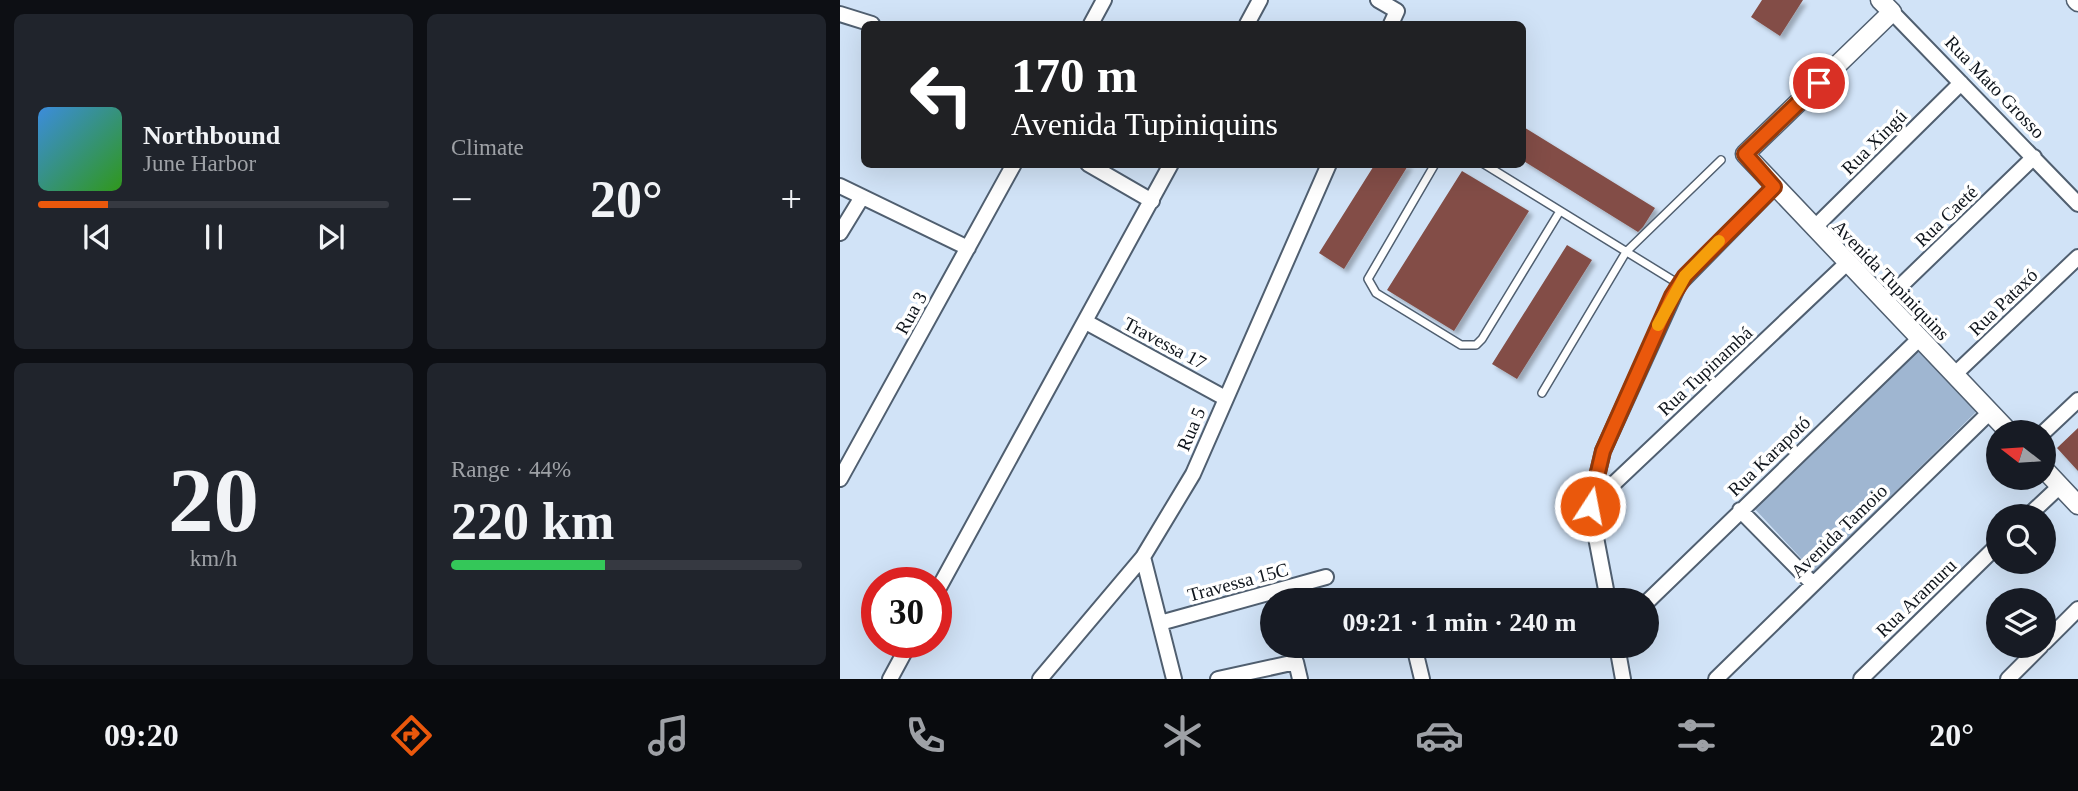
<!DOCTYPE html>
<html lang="en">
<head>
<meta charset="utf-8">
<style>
	:root { --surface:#171b24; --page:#20242c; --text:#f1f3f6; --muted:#9ea1a6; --line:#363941; --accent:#ea580c }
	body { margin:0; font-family:"Times New Roman",serif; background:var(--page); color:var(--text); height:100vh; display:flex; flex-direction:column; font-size:26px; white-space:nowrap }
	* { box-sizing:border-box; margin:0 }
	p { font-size:23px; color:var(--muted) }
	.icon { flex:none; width:38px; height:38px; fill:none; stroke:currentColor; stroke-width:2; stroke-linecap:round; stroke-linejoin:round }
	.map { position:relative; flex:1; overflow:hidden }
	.side { display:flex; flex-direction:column; gap:14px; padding:14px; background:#0d0f14; width:840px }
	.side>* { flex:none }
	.hud { position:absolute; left:21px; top:21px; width:665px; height:147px; border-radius:10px; box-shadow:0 7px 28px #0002; background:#202124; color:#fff; overflow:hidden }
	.needle { width:46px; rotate:287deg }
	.fabs { position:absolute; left:1146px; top:420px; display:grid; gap:14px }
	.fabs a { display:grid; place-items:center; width:70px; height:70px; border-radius:50%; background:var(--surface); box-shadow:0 7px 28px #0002; font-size:35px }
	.speed { position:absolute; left:21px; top:567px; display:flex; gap:14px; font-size:35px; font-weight:700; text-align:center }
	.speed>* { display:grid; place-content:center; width:91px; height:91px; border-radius:50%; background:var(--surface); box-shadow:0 7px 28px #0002; line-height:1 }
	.speed .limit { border:10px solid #d22; background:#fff; color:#111 }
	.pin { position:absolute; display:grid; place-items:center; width:60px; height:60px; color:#fff; margin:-30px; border:4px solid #fff; border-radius:50%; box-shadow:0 2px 7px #0007 }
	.me { position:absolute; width:77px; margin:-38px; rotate:11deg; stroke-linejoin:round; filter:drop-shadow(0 0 5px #0008) }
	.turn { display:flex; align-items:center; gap:24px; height:147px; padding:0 35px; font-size:32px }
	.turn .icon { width:91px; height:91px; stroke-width:2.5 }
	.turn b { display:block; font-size:49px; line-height:60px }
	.big { font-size:52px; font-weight:700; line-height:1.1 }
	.side .widget { flex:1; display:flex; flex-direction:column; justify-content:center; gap:10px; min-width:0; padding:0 24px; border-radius:10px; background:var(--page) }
	.side .dial { align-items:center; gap:0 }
	.dial b { font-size:91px; line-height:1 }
	.song { display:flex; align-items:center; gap:21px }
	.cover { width:84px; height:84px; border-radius:10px; background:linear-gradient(135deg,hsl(210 70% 55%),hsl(110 70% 35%)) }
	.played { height:7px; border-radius:4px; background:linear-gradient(90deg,var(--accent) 20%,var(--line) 20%) }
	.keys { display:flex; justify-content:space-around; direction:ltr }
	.heat { display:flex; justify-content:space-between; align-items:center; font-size:38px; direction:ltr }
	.charge { height:10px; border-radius:5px; background:linear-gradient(90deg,#34c759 44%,var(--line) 0) }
	.side .tiles { flex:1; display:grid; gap:14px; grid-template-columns:repeat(2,1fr) }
	.trip { position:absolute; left:420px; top:588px; width:399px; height:70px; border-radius:35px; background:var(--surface); box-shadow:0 7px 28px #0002; font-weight:700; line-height:70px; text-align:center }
	.dock { display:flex; height:112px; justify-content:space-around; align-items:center; background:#090b0e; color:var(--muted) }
	.dock .icon { width:49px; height:49px }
	.dock .on { color:var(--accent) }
	.dock b { font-size:32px; color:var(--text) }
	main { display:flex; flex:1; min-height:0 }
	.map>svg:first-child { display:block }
	.green { fill:#9fb6d1 }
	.building { fill:#834e46; filter:url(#shadow) }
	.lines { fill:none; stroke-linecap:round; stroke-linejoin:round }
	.service-casing { stroke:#505f70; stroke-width:10 }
	.minor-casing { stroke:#505f70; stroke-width:18 }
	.tertiary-casing { stroke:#505f70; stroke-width:21 }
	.service { stroke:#fff; stroke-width:7 }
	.minor { stroke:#fff; stroke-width:14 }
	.tertiary { stroke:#fff; stroke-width:18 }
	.route-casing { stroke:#983908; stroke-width:18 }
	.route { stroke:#ea580c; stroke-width:12 }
	.slow { stroke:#f59e0b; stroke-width:12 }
	.labels { text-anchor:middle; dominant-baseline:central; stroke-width:7; stroke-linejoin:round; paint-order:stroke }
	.street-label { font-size:19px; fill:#0f151c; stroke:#fff }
</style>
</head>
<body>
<main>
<section class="side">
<div class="tiles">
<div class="widget">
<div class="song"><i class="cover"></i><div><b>Northbound</b><p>June Harbor</p></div></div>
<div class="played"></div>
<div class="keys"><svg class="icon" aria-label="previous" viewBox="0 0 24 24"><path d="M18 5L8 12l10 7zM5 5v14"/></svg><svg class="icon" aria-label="pause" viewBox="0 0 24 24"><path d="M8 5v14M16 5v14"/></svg><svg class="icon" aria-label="next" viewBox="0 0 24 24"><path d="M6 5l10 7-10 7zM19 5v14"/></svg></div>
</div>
<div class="widget"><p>Climate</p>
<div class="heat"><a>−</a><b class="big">20°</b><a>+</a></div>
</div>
<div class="widget dial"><b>20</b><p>km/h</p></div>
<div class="widget"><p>Range · 44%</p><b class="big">220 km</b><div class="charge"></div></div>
</div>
</section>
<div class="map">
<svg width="1238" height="679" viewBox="0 0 1238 679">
	<defs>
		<filter id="shadow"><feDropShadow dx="4" dy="4" stdDeviation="2" flood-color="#0004"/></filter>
	</defs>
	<rect width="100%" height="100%" fill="#d1e3f7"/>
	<!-- green -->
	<path class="green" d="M1078,349L1138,410L974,572L912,506Z"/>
	<!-- building -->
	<path class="building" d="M922,0H963L940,36L911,17Z
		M682,126L815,208L803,227L798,232L682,160Z
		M535,164H569L504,269L479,253Z
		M622,171L689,211L614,331L547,290Z
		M727,245L752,260L677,379L652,364Z
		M1238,428V471L1217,448Z"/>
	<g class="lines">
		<defs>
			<path id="service" d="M595,164L528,279L536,293L621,345H636L642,339L720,211
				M644,164L834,281
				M702,393L786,252L881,160"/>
			<path id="minor" d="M538,0L557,11L551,24
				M1052,12L1238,204
				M0,14L32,24
				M251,24L264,0
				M407,24L420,0
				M248,164L312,201
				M0,186L128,248
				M974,228L1121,83
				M0,233L22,197
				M1044,302L1194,157
				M246,322L385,398
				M1114,375L1238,257
				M1204,432L1238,400
				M0,479L174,164
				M750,506L1007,263
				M900,510L972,583
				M1188,516L1220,486
				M303,557L334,679
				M96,593L331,164
				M747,600L767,596
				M768,600L750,506L763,451L839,284L934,187
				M807,602L1079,339
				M320,623L486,577
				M1204,643L1238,609
				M574,646L582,679
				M777,646L783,679
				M50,679L70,642
				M200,679L303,557L353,474L489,164
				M378,679L456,662L460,679
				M876,679L1150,412
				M1021,679L1158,545
				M1168,679L1201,646"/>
			<path id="tertiary" d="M1040,0L1052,12L905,154L1169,432
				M1236,0L1238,2
				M1204,469L1238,505"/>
		</defs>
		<!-- service casing -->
		<use href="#service" class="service-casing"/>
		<!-- minor casing -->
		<use href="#minor" class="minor-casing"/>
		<!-- tertiary casing -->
		<use href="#tertiary" class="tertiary-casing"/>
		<!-- service -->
		<use href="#service" class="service"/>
		<!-- minor -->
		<use href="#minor" class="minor"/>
		<!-- tertiary -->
		<use href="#tertiary" class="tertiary"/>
	</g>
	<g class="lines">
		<defs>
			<path id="route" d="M750,506L763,451L832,296L845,276L934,187L905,154L979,83"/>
		</defs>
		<!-- route casing -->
		<use href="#route" class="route-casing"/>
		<!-- route -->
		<use href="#route" class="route"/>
		<!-- slow -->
		<path class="slow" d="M818,325L845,276L879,241"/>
	</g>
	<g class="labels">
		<!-- street labels -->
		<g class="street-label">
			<text transform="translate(1155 87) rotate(46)">Rua Mato Grosso</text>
			<text transform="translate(1034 142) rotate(-45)">Rua Xingú</text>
			<text transform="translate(1106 216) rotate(-44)">Rua Caeté</text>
			<text transform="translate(1051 280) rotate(46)">Avenida Tupiniquins</text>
			<text transform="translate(1163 302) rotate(-44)">Rua Pataxó</text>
			<text transform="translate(71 313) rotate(-61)">Rua 3</text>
			<text transform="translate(325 343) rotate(28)">Travessa 17</text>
			<text transform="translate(865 371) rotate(-43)">Rua Tupinambá</text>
			<text transform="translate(351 429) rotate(-67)">Rua 5</text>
			<text transform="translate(929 456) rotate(-44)">Rua Karapotó</text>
			<text transform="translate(999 531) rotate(-44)">Avenida Tamoio</text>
			<text transform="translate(398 582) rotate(-15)">Travessa 15C</text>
			<text transform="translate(1076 598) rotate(-44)">Rua Aramuru</text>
		</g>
	</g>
</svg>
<div class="fabs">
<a><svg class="needle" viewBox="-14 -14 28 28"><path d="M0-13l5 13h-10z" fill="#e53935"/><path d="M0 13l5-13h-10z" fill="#9ea1a6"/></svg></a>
<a><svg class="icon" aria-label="search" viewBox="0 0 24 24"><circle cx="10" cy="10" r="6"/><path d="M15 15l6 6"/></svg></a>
<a><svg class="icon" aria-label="layers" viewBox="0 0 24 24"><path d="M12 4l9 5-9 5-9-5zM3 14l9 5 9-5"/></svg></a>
</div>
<div class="speed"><div class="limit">30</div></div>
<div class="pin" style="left:979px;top:83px;background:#d93025"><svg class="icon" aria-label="arrive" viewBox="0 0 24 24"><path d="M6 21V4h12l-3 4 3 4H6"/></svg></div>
<svg class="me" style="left:750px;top:506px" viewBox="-20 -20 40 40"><circle r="17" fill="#ea580c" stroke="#fff" stroke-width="3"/><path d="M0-11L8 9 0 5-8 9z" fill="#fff"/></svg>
<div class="trip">09:21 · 1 min · 240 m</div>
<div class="hud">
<div class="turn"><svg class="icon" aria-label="left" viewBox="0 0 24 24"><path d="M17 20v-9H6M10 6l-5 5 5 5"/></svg><div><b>170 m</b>Avenida Tupiniquins</div></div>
</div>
</div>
</main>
<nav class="dock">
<b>09:20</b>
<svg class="icon on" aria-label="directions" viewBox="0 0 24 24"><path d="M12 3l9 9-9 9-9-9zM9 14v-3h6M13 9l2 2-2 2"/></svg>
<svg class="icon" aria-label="music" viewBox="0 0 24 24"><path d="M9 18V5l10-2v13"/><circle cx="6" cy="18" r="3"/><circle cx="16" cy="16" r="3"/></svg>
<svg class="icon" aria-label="phone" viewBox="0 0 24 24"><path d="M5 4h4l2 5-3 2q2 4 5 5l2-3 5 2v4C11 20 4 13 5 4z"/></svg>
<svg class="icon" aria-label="climate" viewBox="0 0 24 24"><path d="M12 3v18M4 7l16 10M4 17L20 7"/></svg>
<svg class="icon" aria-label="car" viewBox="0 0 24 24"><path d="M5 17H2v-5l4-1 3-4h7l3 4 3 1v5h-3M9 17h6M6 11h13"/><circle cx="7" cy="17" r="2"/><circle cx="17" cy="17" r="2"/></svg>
<svg class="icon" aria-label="filters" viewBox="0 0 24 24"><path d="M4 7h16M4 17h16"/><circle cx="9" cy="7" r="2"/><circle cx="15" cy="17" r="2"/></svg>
<b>20°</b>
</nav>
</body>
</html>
